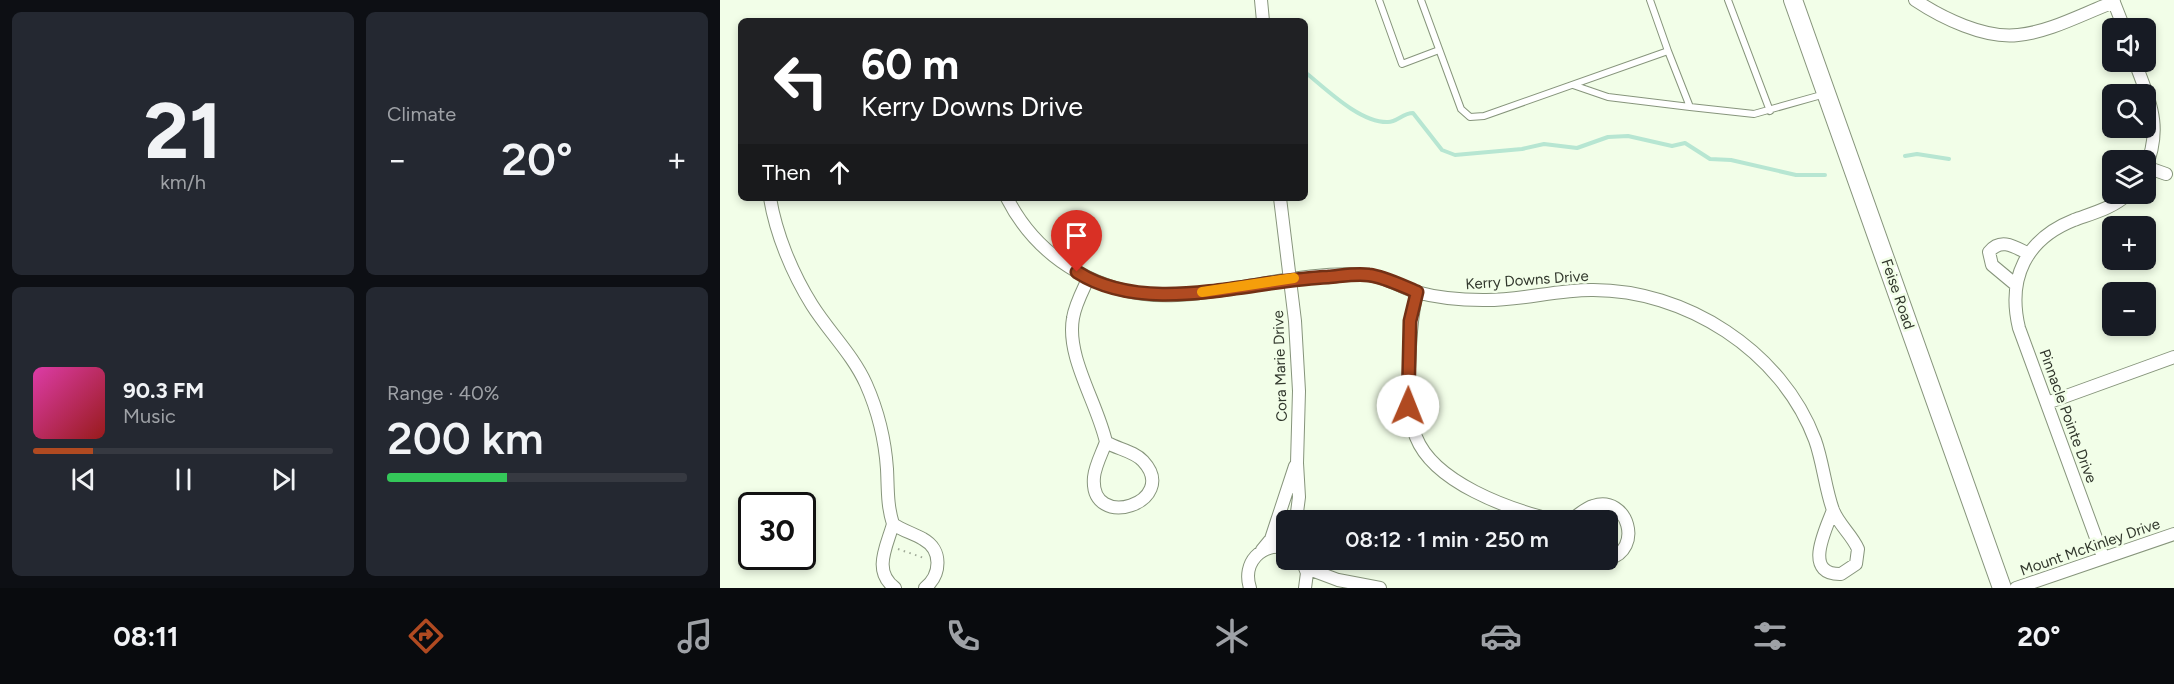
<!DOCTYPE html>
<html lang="en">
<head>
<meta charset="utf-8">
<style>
	:root { --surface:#171b24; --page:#242831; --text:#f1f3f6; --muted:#9ea1a6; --line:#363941; --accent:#b04a21 }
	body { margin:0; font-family:Figtree,sans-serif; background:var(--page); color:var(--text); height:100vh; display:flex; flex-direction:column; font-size:22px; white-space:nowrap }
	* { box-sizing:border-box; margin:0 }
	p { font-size:20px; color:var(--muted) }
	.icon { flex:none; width:33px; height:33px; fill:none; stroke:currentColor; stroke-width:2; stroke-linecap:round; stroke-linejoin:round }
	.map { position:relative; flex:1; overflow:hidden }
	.side { display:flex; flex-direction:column; gap:12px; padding:12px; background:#0d0f14; width:720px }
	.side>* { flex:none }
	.hud { position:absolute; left:18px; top:18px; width:570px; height:183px; border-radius:9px; box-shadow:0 3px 9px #0003; background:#202124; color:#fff; overflow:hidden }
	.buttons { position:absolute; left:1382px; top:18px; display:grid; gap:12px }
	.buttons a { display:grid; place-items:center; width:54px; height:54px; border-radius:9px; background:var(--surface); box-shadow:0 3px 9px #0003; font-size:30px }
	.speed { position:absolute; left:18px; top:492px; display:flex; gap:12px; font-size:30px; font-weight:700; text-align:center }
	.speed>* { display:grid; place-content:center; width:78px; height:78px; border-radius:50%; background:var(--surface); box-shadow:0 3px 9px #0003; line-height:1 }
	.speed .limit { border:3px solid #111; border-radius:9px; background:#fff; color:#111 }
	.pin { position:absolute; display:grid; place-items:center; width:51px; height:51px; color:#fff; margin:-62px -26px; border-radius:50% 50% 50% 0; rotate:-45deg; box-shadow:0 0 6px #0007 }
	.pin .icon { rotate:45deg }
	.me { position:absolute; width:66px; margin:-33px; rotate:1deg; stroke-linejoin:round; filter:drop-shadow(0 0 4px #0008) }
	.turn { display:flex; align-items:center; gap:21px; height:126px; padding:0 24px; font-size:27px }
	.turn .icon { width:78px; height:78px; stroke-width:2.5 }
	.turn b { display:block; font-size:42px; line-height:51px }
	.then { display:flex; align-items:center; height:57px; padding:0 24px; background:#0003; gap:12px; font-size:22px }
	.big { font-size:45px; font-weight:600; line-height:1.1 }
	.side .widget { flex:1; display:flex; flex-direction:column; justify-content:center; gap:9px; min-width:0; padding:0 21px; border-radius:9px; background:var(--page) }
	.side .dial { align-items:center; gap:0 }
	.dial b { font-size:78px; line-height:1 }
	.song { display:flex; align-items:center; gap:18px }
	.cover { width:72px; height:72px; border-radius:9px; background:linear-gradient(135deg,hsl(320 70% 55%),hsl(0 70% 35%)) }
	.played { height:6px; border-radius:3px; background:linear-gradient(90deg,var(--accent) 20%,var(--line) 20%) }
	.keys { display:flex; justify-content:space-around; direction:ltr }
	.heat { display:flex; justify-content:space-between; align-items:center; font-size:33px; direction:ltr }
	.charge { height:9px; border-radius:4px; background:linear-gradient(90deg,#34c759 40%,var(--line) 0) }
	.side .tiles { flex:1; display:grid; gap:12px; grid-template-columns:repeat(2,1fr) }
	.trip { position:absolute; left:556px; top:510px; width:342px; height:60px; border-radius:9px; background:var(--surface); box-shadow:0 3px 9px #0003; font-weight:600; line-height:60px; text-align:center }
	.tab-bar { display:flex; height:96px; justify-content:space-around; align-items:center; background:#090b0e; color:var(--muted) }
	.tab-bar .icon { width:42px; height:42px }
	.tab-bar .selected { color:var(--accent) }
	.tab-bar b { font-size:27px; color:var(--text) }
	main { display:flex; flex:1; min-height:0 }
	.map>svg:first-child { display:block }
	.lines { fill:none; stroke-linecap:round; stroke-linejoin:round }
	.stream { stroke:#b7e6d2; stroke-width:4 }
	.lane-casing { stroke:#87957c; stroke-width:8 }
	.street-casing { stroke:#87957c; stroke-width:14 }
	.secondary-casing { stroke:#87957c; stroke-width:20 }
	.path { stroke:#a0aa98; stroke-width:2; stroke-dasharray:1.5 4.5; stroke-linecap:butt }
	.lane { stroke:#fff; stroke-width:6 }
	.street { stroke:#fff; stroke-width:12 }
	.secondary { stroke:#fff; stroke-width:18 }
	.route-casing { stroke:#723015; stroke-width:15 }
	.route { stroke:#b04a21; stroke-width:10 }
	.slow { stroke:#f59e0b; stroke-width:10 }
	.labels { text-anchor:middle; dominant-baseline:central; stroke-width:5; stroke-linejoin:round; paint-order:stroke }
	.street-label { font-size:15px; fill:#31372c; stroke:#f2fee8 }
</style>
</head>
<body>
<main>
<section class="side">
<div class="tiles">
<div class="widget dial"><b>21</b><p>km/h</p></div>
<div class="widget"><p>Climate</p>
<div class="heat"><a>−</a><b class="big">20°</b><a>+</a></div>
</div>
<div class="widget">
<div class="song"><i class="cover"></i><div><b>90.3 FM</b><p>Music</p></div></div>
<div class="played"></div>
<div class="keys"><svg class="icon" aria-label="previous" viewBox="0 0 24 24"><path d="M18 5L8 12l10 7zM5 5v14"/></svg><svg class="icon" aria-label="pause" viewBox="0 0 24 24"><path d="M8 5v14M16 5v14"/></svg><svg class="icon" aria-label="next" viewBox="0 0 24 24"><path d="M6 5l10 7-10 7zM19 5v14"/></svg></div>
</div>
<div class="widget"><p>Range · 40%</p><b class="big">200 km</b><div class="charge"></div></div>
</div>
</section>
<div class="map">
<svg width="1454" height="588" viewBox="0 0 1454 588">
	<rect width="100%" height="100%" fill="#f2fee8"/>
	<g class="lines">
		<!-- stream -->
		<path class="stream" d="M585,72C606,89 640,123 668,122C677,122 683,113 693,113L722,150L735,155L802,149L824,144L857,148L888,137L908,136L952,146L965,143L990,159L1011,160L1076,175H1105
			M1185,156L1197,154L1229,159"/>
		<defs>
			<path id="lane" d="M659,0L682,64L719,50
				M701,0L741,109L750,117L764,116L948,51L930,0
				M1008,0L1050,111
				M853,85L888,97L970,107L948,51
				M970,107L1034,114L1105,94"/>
			<path id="street" d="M541,0L543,21
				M1195,0C1222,18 1265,39 1298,35C1330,32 1364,13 1394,2
				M1393,0L1404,28
				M1415,62C1430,103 1443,126 1425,170
				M1426,167L1446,174
				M50,198C56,234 72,273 92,305C109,332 133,355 146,384C158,411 165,440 167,469C168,488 167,505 173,524
				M287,198C319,261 385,299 457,295C520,292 583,270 647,275C664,276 680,287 696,292C718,298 741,300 763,300C799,301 835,290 871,290C965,289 1062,351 1095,440C1103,462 1105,488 1113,510C1119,525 1132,535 1138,549L1136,564L1121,574C1082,575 1106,529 1113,510
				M560,198L575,321L579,391L577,463L579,497L576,520
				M368,279C362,292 355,305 353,318C346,357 377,402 386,442
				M1296,285L1272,265L1269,252C1281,237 1295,247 1309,254
				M697,292C691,318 690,343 689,369C689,393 687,415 696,437C714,483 789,509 833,520
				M1327,403L1454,357
				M386,442C397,449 414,451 423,461C461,502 369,533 374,477C375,466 382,453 386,442Z
				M850,520C858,516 865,508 873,506C908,494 924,550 888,559
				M542,550L551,539L575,466
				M1383,557L1299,328C1287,278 1306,239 1354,220C1373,213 1393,208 1408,194
				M582,560L587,573L585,588
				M586,568L618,580L660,588
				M175,588C152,571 167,546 173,524C183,531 193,533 203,539C223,550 221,575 205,588
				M530,588C522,563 541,542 567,548
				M1296,588L1454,534"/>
			<path id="secondary" d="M1073,0L1282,588"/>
		</defs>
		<!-- lane casing -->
		<use href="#lane" class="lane-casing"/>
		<!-- street casing -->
		<use href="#street" class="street-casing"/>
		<!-- secondary casing -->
		<use href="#secondary" class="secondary-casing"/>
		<!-- path -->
		<path class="path" d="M178,549L204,558"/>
		<!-- lane -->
		<use href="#lane" class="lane"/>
		<!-- street -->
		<use href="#street" class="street"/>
		<!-- secondary -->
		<use href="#secondary" class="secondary"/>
	</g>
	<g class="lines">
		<defs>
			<path id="route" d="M357,272C427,317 530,280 608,277C621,276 636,273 649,275C665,277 682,286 697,292L690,321L688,406"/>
		</defs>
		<!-- route casing -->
		<use href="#route" class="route-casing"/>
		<!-- route -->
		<use href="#route" class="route"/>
		<!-- slow -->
		<path class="slow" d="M482,292L574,278"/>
	</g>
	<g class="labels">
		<!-- street labels -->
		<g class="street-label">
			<text transform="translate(807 280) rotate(-4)">Kerry Downs Drive</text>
			<text transform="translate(1178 294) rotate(71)">Feise Road</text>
			<text transform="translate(560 366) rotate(-92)">Cora Marie Drive</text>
			<text transform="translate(1348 416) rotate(70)">Pinnacle Pointe Drive</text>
			<text transform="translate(1370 547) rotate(-19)">Mount McKinley Drive</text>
		</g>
	</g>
</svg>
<div class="buttons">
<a><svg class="icon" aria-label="sound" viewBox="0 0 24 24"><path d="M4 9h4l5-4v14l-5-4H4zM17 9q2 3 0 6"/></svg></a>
<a><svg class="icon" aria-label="search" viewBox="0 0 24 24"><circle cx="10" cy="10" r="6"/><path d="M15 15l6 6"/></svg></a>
<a><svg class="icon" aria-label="layers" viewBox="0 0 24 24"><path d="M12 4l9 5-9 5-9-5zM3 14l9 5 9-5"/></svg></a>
<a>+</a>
<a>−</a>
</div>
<div class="speed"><div class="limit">30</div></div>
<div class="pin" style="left:357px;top:272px;background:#d93025"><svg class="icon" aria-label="arrive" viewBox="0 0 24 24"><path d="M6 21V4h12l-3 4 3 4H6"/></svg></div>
<svg class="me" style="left:688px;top:406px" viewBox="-20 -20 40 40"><circle r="19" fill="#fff"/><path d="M0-13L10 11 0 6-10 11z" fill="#b04a21"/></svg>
<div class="trip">08:12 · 1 min · 250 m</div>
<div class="hud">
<div class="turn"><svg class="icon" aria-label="left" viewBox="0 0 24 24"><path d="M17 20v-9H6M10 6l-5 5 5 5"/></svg><div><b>60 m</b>Kerry Downs Drive</div></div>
<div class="then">Then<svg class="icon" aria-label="ahead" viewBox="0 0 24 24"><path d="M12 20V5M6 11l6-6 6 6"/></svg></div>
</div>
</div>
</main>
<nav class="tab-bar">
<b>08:11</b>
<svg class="icon selected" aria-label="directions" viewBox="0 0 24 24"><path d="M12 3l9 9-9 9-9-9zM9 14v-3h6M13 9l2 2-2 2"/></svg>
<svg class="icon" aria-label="music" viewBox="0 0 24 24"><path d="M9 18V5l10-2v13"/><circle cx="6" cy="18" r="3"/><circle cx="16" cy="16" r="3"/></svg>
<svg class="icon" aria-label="phone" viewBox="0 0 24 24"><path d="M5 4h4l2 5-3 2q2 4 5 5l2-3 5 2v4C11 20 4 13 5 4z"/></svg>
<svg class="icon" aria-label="climate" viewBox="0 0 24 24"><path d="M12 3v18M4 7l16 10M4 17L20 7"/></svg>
<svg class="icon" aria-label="car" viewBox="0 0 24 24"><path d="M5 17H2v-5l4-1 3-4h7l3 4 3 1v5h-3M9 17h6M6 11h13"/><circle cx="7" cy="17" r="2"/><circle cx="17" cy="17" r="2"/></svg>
<svg class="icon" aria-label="filters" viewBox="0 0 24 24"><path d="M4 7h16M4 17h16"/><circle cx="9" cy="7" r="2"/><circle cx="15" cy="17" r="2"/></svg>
<b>20°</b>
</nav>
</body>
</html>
